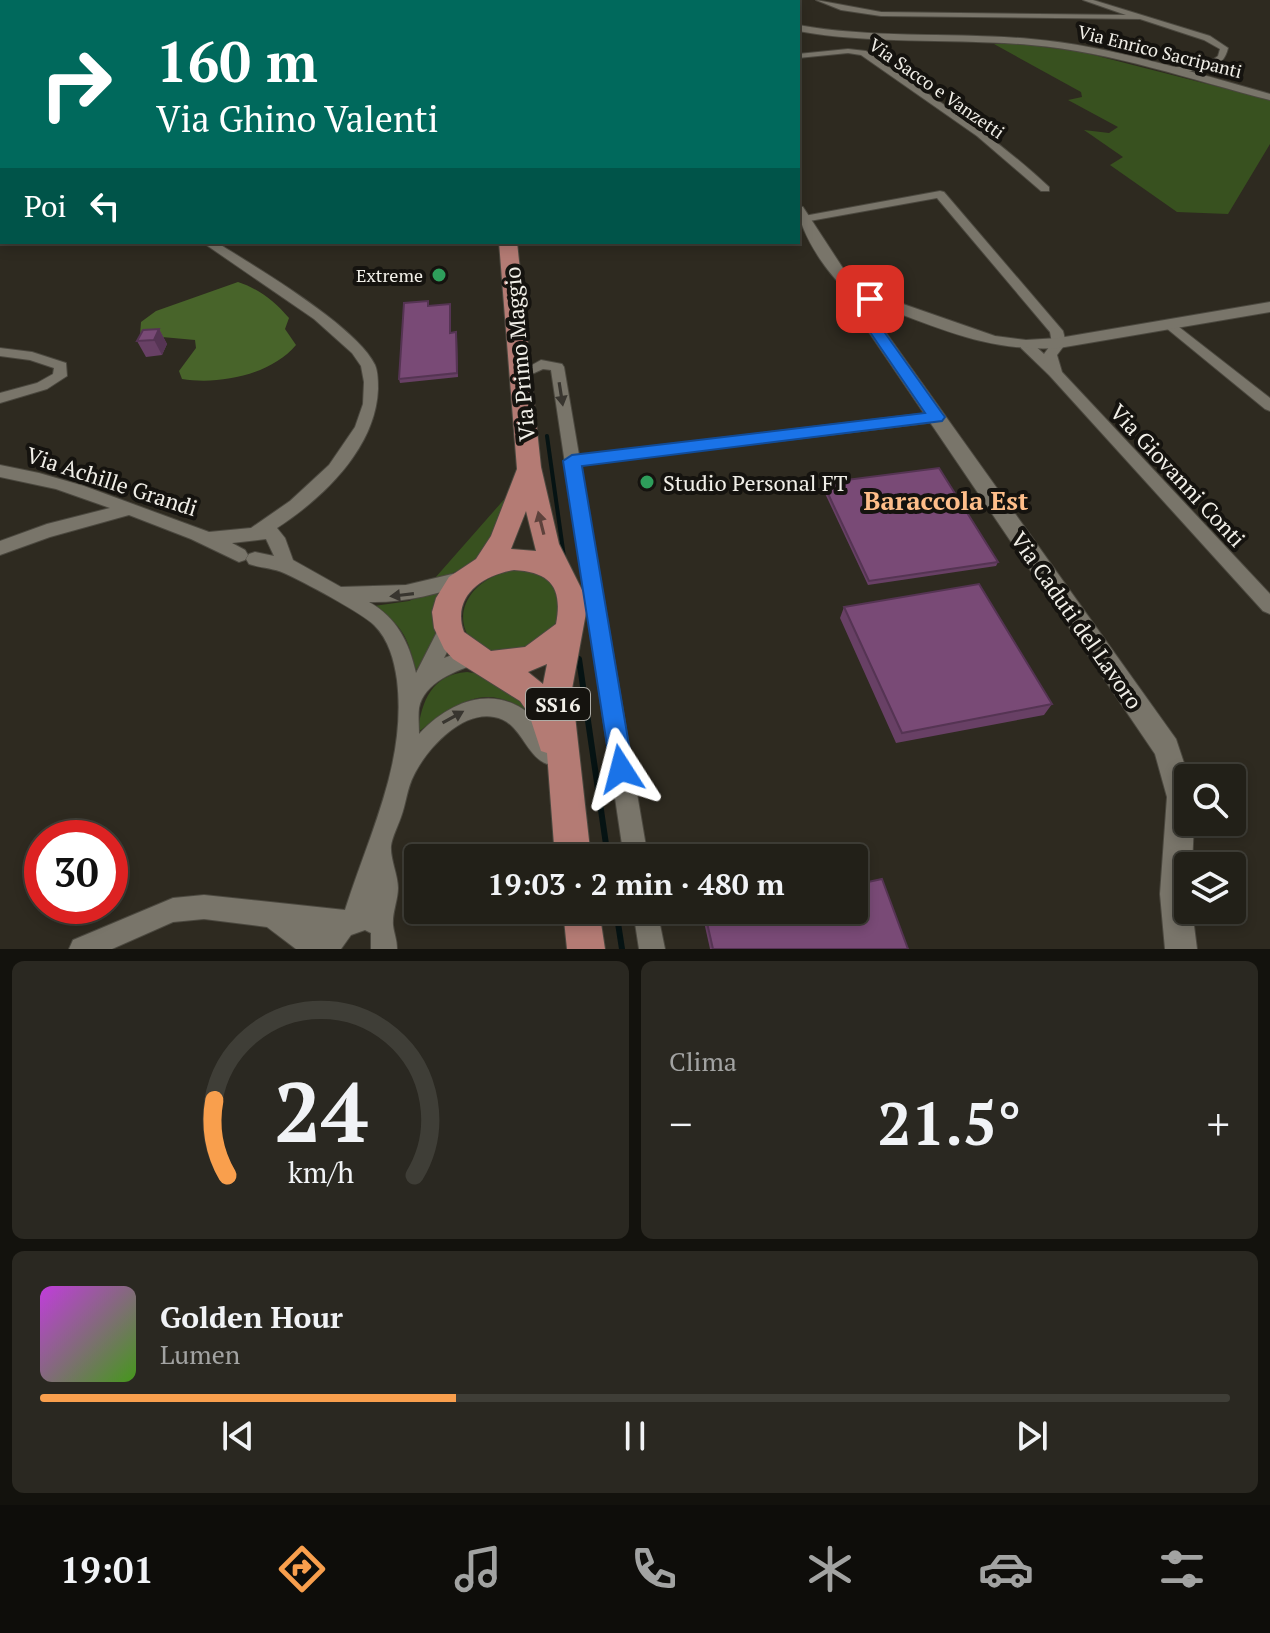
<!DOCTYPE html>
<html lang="it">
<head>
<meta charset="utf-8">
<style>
	:root { --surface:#222018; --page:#2a2821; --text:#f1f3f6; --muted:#a2a3a2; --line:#3f3e37; --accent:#f99f4d }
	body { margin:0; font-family:"PT Serif",serif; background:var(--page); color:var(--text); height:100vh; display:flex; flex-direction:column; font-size:30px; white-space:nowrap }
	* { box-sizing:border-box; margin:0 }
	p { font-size:26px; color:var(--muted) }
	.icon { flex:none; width:44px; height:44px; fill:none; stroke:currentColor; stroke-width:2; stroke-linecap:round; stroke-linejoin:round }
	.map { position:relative; height:949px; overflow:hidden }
	.details { display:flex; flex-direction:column; gap:12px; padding:12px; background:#13120d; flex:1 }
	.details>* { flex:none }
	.top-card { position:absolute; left:0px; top:0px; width:800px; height:244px; box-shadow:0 4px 12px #0003,0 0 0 2px var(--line); background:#00695c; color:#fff; overflow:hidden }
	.tools { position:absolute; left:1174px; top:764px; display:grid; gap:16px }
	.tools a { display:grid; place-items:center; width:72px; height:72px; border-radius:8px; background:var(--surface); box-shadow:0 4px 12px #0003,0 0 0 2px var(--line); font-size:40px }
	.speed { position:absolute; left:24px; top:820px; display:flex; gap:16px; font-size:40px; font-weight:700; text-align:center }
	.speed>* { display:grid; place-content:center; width:104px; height:104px; border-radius:50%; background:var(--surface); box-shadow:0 4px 12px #0003,0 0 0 2px var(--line); line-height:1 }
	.speed .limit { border:12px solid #d22; background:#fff; color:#111 }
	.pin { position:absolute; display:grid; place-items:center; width:68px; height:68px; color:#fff; margin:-34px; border-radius:16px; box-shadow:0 4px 12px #0006 }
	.me { position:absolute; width:88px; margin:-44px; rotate:351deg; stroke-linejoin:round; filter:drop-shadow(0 0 6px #0008) }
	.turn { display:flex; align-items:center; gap:28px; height:168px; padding:0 24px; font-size:36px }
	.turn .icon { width:104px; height:104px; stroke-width:2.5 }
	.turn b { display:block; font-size:56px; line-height:68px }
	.then { display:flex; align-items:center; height:76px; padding:0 24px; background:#0003; gap:16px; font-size:30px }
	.big { font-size:60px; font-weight:800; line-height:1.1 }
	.details .widget { flex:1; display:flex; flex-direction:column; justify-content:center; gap:12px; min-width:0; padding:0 28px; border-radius:12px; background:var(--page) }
	.details .dial { align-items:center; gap:0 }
	.dial svg { height:208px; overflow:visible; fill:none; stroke:var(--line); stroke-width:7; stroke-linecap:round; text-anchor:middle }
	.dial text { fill:var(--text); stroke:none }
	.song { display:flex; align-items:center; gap:24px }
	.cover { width:96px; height:96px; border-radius:12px; background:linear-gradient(135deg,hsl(290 70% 55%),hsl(100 70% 35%)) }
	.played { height:8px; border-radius:4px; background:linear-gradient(90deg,var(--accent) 35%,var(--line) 35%) }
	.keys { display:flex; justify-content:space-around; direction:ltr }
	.heat { display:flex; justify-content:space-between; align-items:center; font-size:44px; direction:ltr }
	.details .tiles { flex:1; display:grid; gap:12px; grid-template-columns:1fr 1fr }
	.widget:last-child { grid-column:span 2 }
	.trip { position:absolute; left:404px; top:844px; width:464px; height:80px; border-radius:8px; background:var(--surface); box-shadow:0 4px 12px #0003,0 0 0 2px var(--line); font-weight:800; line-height:80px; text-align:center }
	.tab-bar { display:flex; height:128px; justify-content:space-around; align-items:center; background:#0e0d0a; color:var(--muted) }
	.tab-bar .icon { width:56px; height:56px }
	.tab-bar .selected { color:var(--accent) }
	.tab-bar b { font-size:36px; color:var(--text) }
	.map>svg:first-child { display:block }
	.green { fill:#38511f }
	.forest { fill:#48642a }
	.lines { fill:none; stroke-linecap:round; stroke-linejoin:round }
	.stream-far1 { stroke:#061313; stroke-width:4 }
	.stream { stroke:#061313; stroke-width:6 }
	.minor-casing { stroke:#4b483f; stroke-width:2 }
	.tertiary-casing { stroke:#4b483f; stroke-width:2 }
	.primary-casing { stroke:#4b483f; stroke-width:2 }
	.minor { fill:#79756a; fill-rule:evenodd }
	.tertiary { fill:#79756a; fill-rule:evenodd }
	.primary { fill:#b47b74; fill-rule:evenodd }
	.wall { fill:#684065 }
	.shaded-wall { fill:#553453 }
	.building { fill:#794a76; stroke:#553453; stroke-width:2 }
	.oneway { fill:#38352f }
	.oneway2 { fill:#5d423c }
	.route { fill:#1a73e8; stroke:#114b97; stroke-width:2 }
	.leisure-dot { fill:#2e9e5b; stroke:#15130f; stroke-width:3 }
	.labels { text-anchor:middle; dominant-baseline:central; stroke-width:8; stroke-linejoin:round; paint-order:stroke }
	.far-street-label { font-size:18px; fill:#f1efe8; stroke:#15130f }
	.far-poi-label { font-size:18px; fill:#f1efe8; stroke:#15130f; text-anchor:end }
	.shield { fill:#15130f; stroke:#afada7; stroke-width:2 }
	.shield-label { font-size:20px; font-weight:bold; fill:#f1efe8 }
	.street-label { font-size:22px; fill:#f1efe8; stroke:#15130f }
	.poi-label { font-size:22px; fill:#f1efe8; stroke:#15130f; text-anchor:start }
	.quarter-label { font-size:26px; font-weight:bold; fill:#febe8a; stroke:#15130f }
</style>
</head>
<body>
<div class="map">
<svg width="1270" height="949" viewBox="0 0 1270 949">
	<rect width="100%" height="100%" fill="#2e2a20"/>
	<!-- green -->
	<path class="green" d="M994,44H1021L1082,52L1270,100V144L1228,214L1177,212L1110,165L1123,157L1084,130L1109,133L1118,127L1068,100L1082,97L1081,92Z
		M508,495L503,517L476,562L440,579L435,578Z
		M512,570C552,572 560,584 558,622C552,629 545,640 537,645C533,648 524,648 519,649C453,666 439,587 512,570Z
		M443,587L434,645L416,670C406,634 405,629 374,606L409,601Z
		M467,672C495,675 514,687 527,711C481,680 456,706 418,732C421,702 432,674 467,672Z"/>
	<!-- forest -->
	<path class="forest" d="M238,282C259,289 274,301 289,318L285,329L296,345C271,375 219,385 182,379L179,371L196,348L195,340L140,335L141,322L156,311Z"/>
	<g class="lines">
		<!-- stream-far1 -->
		<path class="stream-far1" d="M547,436L564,557"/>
		<!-- stream -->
		<path class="stream" d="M579,659L608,858
			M616,910L622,949"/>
		<defs>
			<path id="minor" d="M816,0L881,12L1126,15L1083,0H1093L1210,36L1228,48C1222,75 1192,71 1170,71L1167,67L1204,66L1218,56L1220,49L1204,40L1140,19L881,16L841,10Z
				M848,49L866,51C928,95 993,134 1049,187V191H1041L977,136L861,55L848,53L798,58V54Z
				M940,191L944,192L1063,331L1066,343L1057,355L1062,372L1270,594V614L1263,611L1049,375L1021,348V342H1031L1044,354L1052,343L1050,332L937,198L804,222L799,219L804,216Z
				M0,234H2V240H0Z
				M202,242H216C254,266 357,326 375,365C378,372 378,382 378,389C376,448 323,498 277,528L285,538L293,560L341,587L406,585L465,571L471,573L474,578L471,583C438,594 404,603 369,602C397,618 409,642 416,673L441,624L448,622L455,624L458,630L444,658L471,648L478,651L481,657L478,663C456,671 424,682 419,708C418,716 419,726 419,734C467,683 528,685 558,754L555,761L547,764C525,756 521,721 494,717C461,711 427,749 414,775C407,788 406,804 401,817C398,826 392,837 391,846C390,859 398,875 398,888C398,900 392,913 393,925C394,934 397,939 397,949H371V933L365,930L351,935L341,949H296L267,927L204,919L173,922L112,949H69L73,940L173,898L204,895L345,910C369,834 407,762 397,680C394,660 389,640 374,625C362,613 302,581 284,573C273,568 260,568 249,564L246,559L249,554L255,552L274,556L266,539L232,543L245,550L248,555L245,560L239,562L191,539L129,515L50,537L0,555V541L47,524L110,508L56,489L0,477V465L39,473L84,486L209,532L251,528L290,501L329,465L355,427L363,404L364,382L361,366L352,353L314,319Z
				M1170,320L1270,398V411L1265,409L1165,327L1163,324Z
				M0,348L32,352L66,363L67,376L47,389L0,403V393L37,383L53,374L54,368L30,360L0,356Z
				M541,360L562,364L564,367L579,455L936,412L943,417L936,422L581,465L648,858H624L551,370L543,369L521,379L514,375Z
				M633,910H657L665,949H639Z"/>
			<path id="tertiary" d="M691,0H710L712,2H689Z
				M798,25C875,39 953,32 1031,39C1112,46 1191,72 1270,94V100C1191,80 1113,52 1031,45C953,38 875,45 798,31Z
				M798,206L803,207L850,279L860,289L995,336L1026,340L1059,338L1270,302V312L1059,348C988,352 942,329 876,305L874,316L1176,739L1189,778L1188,822H1194L1192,866H1188V910H1192L1197,949H1165L1160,894L1167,797L1155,754L858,316L862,300C836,290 798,233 798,206Z"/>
			<path id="primary" d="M472,0H482V2H472Z
				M499,242H517L541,467L559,544L588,602L572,689L591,858H555L547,753L541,751L529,714L520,701L453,659L444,649L434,628L432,612L436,598L449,577L476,559L491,536L517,469ZM526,511L536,551L511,549ZM514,570C551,572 563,588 556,624L525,647L491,651L464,632C451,596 483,575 514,570ZM547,664L543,684L528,672Z
				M563,910H599L605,949H567Z"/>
		</defs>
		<!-- minor casing -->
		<use href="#minor" class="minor-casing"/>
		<!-- tertiary casing -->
		<use href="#tertiary" class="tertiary-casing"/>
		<!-- primary casing -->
		<use href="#primary" class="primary-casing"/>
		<!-- minor -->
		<use href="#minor" class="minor"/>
		<!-- tertiary -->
		<use href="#tertiary" class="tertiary"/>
		<!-- primary -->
		<use href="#primary" class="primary"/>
	</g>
	<!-- wall -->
	<path class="wall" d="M450,304V333L457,336L458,377L400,383L399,379L429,306Z
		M159,329L167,344L162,355L146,357L137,341Z
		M823,483L998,562L996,566L868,585L822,487Z
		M844,607L1052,704L1044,715L896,743L840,618Z
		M705,914L908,949H710L704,922Z"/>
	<!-- shaded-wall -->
	<path class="shaded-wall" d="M159,329L167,344L162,355L154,340Z"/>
	<!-- building -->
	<path class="building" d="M428,301V306L450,304V333L456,332L457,373L399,379L404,303Z
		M159,329L154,340L137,341L143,330Z
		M939,468L998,562L869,581L823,483Z
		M979,584L1052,704L902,733L844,607Z
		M882,879L908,949H713L705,914L726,910H854V885Z"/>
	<!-- one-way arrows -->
	<defs><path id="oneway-solid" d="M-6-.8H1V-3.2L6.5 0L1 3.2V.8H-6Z" transform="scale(2)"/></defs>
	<g class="oneway">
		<use href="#oneway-solid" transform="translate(561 394) rotate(81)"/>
		<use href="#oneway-solid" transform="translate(402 595) rotate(173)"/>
		<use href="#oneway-solid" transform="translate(453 717) rotate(-29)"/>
	</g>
	<use class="oneway2" href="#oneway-solid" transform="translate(541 523) rotate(-104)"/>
	<!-- route -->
	<path class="route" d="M870,295L877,299L873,316L942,413L945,417L942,421L582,466L633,769L630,778L621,781L612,778L563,461L572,455L925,413L859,316L862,299Z"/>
	<!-- markers -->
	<g class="leisure-dot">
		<circle cx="439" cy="275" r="8"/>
		<circle cx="647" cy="482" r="8"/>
	</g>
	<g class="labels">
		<!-- far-street labels -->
		<g class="far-street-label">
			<text transform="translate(1160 51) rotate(14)">Via Enrico Sacripanti</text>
			<text transform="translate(937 88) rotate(35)">Via Sacco e Vanzetti</text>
		</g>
		<!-- far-poi labels -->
		<g class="far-poi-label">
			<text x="423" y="275">Extreme</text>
		</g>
		<!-- shield labels -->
		<rect class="shield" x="526" y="688" width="64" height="32" rx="6"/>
		<g class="shield-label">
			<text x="558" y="704">SS16</text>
		</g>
		<!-- street labels -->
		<g class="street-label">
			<text transform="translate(519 354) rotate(-95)">Via Primo Maggio</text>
			<text transform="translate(1178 475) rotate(47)">Via Giovanni Conti</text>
			<text transform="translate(112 481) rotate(18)">Via Achille Grandi</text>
			<text transform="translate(1077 620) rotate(55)">Via Caduti del Lavoro</text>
		</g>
		<!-- poi labels -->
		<g class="poi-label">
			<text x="663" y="482">Studio Personal FT</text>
		</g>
		<!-- quarter labels -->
		<g class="quarter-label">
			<text x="946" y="500">Baraccola Est</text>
		</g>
	</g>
</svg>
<div class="tools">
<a><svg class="icon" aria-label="search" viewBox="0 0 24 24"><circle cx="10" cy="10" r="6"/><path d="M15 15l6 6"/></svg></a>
<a><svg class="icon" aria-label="layers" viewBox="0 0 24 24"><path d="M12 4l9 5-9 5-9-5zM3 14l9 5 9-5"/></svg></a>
</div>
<div class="speed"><div class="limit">30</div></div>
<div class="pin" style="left:870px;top:299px;background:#d93025"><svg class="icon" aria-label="arrive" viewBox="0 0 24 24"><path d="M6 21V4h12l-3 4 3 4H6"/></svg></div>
<svg class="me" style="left:621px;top:769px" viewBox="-20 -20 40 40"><path d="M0-17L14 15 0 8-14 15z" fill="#1a73e8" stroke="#fff" stroke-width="4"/></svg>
<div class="trip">19:03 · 2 min · 480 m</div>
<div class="top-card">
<div class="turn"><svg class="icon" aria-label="right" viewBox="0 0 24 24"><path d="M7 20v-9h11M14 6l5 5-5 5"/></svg><div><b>160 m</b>Via Ghino Valenti</div></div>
<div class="then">Poi<svg class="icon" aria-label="left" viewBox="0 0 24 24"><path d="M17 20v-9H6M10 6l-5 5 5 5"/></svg></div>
</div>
</div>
<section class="details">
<div class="tiles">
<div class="widget dial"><svg viewBox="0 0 100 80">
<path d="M14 69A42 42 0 1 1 86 69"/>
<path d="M14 69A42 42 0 0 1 9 40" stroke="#f99f4d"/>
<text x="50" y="56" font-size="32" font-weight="700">24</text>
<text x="50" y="72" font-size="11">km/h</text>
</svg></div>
<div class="widget"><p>Clima</p>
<div class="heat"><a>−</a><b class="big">21.5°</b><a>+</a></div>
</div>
<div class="widget">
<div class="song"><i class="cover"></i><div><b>Golden Hour</b><p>Lumen</p></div></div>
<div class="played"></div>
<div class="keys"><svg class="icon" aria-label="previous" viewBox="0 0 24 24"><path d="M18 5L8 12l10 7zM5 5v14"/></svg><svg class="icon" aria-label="pause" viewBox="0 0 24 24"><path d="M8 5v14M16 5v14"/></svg><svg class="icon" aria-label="next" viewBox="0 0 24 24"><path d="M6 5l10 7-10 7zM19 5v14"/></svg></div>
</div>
</div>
</section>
<nav class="tab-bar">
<b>19:01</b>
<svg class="icon selected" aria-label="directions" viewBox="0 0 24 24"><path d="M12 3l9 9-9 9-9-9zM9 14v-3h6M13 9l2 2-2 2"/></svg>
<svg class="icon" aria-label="music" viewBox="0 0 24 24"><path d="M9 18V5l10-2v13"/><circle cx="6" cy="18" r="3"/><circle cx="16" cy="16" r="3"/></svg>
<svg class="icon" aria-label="phone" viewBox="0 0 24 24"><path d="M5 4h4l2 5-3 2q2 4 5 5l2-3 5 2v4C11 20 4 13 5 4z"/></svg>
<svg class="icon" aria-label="climate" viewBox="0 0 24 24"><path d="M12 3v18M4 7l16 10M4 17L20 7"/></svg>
<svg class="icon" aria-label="car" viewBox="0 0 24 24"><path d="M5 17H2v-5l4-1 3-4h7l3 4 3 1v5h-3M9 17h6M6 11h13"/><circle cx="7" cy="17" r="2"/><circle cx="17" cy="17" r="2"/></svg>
<svg class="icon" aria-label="filters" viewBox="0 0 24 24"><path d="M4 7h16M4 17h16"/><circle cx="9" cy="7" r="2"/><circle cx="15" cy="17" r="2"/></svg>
</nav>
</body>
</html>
